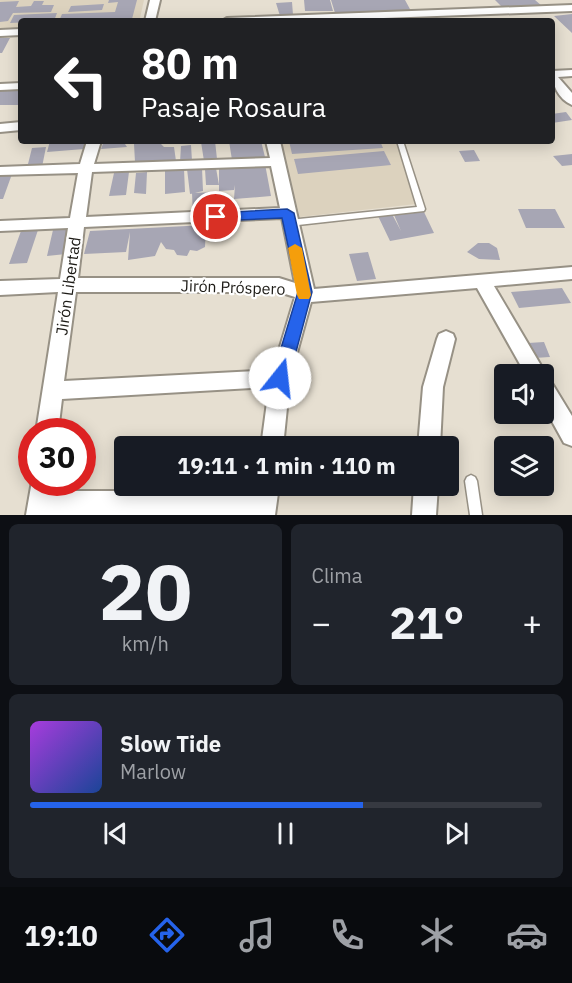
<!DOCTYPE html>
<html lang="es">
<head>
<meta charset="utf-8">
<style>
	:root { --surface:#171b24; --page:#20242c; --text:#f1f3f6; --muted:#9ea1a6; --line:#363941; --accent:#2563eb }
	body { margin:0; font-family:"IBM Plex Sans",sans-serif; background:var(--page); color:var(--text); height:100vh; display:flex; flex-direction:column; font-size:22px; white-space:nowrap }
	* { box-sizing:border-box; margin:0 }
	p { font-size:20px; color:var(--muted) }
	.icon { flex:none; width:33px; height:33px; fill:none; stroke:currentColor; stroke-width:2; stroke-linecap:round; stroke-linejoin:round }
	.map { position:relative; height:515px; overflow:hidden }
	.details { display:flex; flex-direction:column; gap:9px; padding:9px; background:#0d0f14; flex:1 }
	.details>* { flex:none }
	.banner { position:absolute; left:18px; top:18px; width:537px; height:126px; border-radius:6px; box-shadow:0 3px 15px #0003; background:#202124; color:#fff; overflow:hidden }
	.buttons { position:absolute; left:494px; top:364px; display:grid; gap:12px }
	.buttons a { display:grid; place-items:center; width:60px; height:60px; border-radius:6px; background:var(--surface); box-shadow:0 3px 15px #0003; font-size:30px }
	.speed { position:absolute; left:18px; top:418px; display:flex; gap:12px; font-size:30px; font-weight:700; text-align:center }
	.speed>* { display:grid; place-content:center; width:78px; height:78px; border-radius:50%; background:var(--surface); box-shadow:0 3px 15px #0003; line-height:1 }
	.speed .limit { border:9px solid #d22; background:#fff; color:#111 }
	.pin { position:absolute; display:grid; place-items:center; width:51px; height:51px; color:#fff; margin:-26px; border:3px solid #fff; border-radius:50%; box-shadow:0 2px 6px #0007 }
	.me { position:absolute; width:66px; margin:-33px; rotate:16deg; stroke-linejoin:round; filter:drop-shadow(0 0 4px #0008) }
	.turn { display:flex; align-items:center; gap:21px; height:126px; padding:0 24px; font-size:27px }
	.turn .icon { width:78px; height:78px; stroke-width:2.5 }
	.turn b { display:block; font-size:42px; line-height:51px }
	.big { font-size:45px; font-weight:700; line-height:1.1 }
	.details .card { flex:1; display:flex; flex-direction:column; justify-content:center; gap:9px; min-width:0; padding:0 21px; border-radius:9px; background:var(--page) }
	.details .dial { align-items:center; gap:0 }
	.dial b { font-size:78px; line-height:1 }
	.song { display:flex; align-items:center; gap:18px }
	.cover { width:72px; height:72px; border-radius:9px; background:linear-gradient(135deg,hsl(280 70% 55%),hsl(220 70% 35%)) }
	.played { height:6px; border-radius:3px; background:linear-gradient(90deg,var(--accent) 65%,var(--line) 65%) }
	.keys { display:flex; justify-content:space-around; direction:ltr }
	.heat { display:flex; justify-content:space-between; align-items:center; font-size:33px; direction:ltr }
	.details .tiles { flex:1; display:grid; gap:9px; grid-template-columns:1fr 1fr }
	.card:last-child { grid-column:span 2 }
	.trip { position:absolute; left:114px; top:436px; width:345px; height:60px; border-radius:6px; background:var(--surface); box-shadow:0 3px 15px #0003; font-weight:700; line-height:60px; text-align:center }
	.dock { display:flex; height:96px; justify-content:space-around; align-items:center; background:#090b0e; color:var(--muted) }
	.dock .icon { width:42px; height:42px }
	.dock .current { color:var(--accent) }
	.dock b { font-size:27px; color:var(--text) }
	.map>svg:first-child { display:block }
	.built { fill:#dcd2be }
	.building { fill:#a7a6b4 }
	.lines { fill:none; stroke-linecap:round; stroke-linejoin:round }
	.lane-casing { stroke:#979185; stroke-width:3 }
	.street-casing { stroke:#979185; stroke-width:4 }
	.lane { fill:#fff; fill-rule:evenodd }
	.street { fill:#fff; fill-rule:evenodd }
	.route { fill:#2563eb; stroke:#184099; stroke-width:1.5 }
	.slow { fill:#f59e0b }
	.labels { text-anchor:middle; dominant-baseline:central; stroke-width:4.5; stroke-linejoin:round; paint-order:stroke }
	.street-label { font-size:16px; fill:#1d1b16; stroke:#fff }
</style>
</head>
<body>
<div class="map">
<svg width="572" height="515" viewBox="0 0 572 515">
	<rect width="100%" height="100%" fill="#e6dfd1"/>
	<!-- built -->
	<path class="built" d="M0,0H144L140,18L134,21H21V29L0,30Z
		M279,141H397L416,204L300,217Z"/>
	<!-- building -->
	<path class="building" d="M109,0H137L132,19L59,21L62,14L115,12L118,2L108,3Z
		M304,0H330L333,11H305Z
		M331,0H405L411,11L335,13Z
		M495,0H535L542,6L503,8Z
		M19,1L16,7L31,6L34,1H44L42,5H54L51,12L13,13L8,21L0,22V2Z
		M292,2L293,15L280,16L276,3Z
		M104,4L102,10L68,12L71,6Z
		M57,13L54,21L10,23L14,15Z
		M572,14V33L554,16Z
		M0,38H10L2,53H0Z
		M21,90V105H0V91Z
		M566,112L572,120L552,123V114Z
		M50,141H86L84,149L47,152Z
		M104,141H123L127,147L101,149Z
		M215,141L217,159L204,161L201,142Z
		M229,141H261L265,157L232,160Z
		M289,141H380L383,148L292,154Z
		M134,144H161L164,147H174L176,161L135,162Z
		M191,145L192,161L180,162L181,146Z
		M46,147L42,167L27,168L32,148Z
		M474,150L480,161L465,162L459,151Z
		M384,151L391,165L298,174L294,159Z
		M572,154V165L562,166L553,156Z
		M265,164L271,196L234,199L235,185L234,190L219,191V185H206L205,169L216,168L219,185V168Z
		M202,168L203,191L190,194L187,169Z
		M184,169L185,192L165,194V171Z
		M129,172L126,195L109,196L114,173Z
		M147,172L146,194L134,193L136,173Z
		M12,174L3,199H0V175Z
		M217,192L219,214L193,216L192,193Z
		M518,209H555L565,228H526Z
		M424,212L434,233L390,241L378,216L392,214L401,231L394,215Z
		M206,225L205,247L197,251L190,250L187,256L177,255L174,250L166,249L161,242L155,256L128,260L130,232L126,252L84,254L90,231Z
		M72,229L66,254L47,256L53,230Z
		M38,230L27,263L9,264L21,231Z
		M478,243H489L497,248L500,260L479,259L467,252Z
		M368,252L376,279L357,281L349,254Z
		M562,288L571,303L519,308L511,292Z
		M544,342L550,357L534,358L528,343Z"/>
	<g class="lines">
		<defs>
			<path id="lane" d="M397,141H403L425,209L424,211L289,226L286,225L285,223L289,220L417,207Z
				M471,475L475,477L477,481L482,515H470L465,481L467,477Z"/>
			<path id="street" d="M150,0H160L155,21H145Z
				M572,5V11L304,21H222L227,18Z
				M21,29V35L0,36V30Z
				M572,70V76L558,77L572,93V105C558,99 552,84 552,71Z
				M21,83V89L0,90V84Z
				M21,122V130L0,132V124Z
				M87,141H101L94,164L270,158L266,141H280L314,289L572,267V279L494,286L543,369L545,378L550,380L572,416V446L564,443L543,405V375H526L477,288L311,302L290,378L283,447H261L269,387L62,399L58,432H36L58,292L0,295V281L60,279L68,228L0,231V221L70,218L78,173L0,175V167L80,164ZM271,166L280,208L86,217L92,172ZM282,218L295,283L279,278H78L84,227ZM76,292H279L295,297L273,370L64,381Z
				M446,331L453,334L455,339L443,387L440,447H418L423,387L437,339L439,334Z
				M32,481V483H53V491H255V486H279L275,515H26Z
				M414,486H438L436,515H412Z"/>
		</defs>
		<!-- lane casing -->
		<use href="#lane" class="lane-casing"/>
		<!-- street casing -->
		<use href="#street" class="street-casing"/>
		<!-- lane -->
		<use href="#lane" class="lane"/>
		<!-- street -->
		<use href="#street" class="street"/>
	</g>
	<!-- route -->
	<path class="route" d="M287,209L294,213L312,292L289,378L286,383L280,385L275,383L272,378L298,292L282,218L216,221L210,217L216,213Z"/>
	<!-- slow -->
	<path class="slow" d="M295,244L302,248L311,295L309,299H299L297,295L288,248Z"/>
	<g class="labels">
		<!-- street labels -->
		<g class="street-label">
			<text transform="translate(68 286) rotate(-82)">Jirón Libertad</text>
			<text transform="translate(233 287) rotate(2)">Jirón Próspero</text>
		</g>
	</g>
</svg>
<div class="buttons">
<a><svg class="icon" aria-label="sound" viewBox="0 0 24 24"><path d="M4 9h4l5-4v14l-5-4H4zM17 9q2 3 0 6"/></svg></a>
<a><svg class="icon" aria-label="layers" viewBox="0 0 24 24"><path d="M12 4l9 5-9 5-9-5zM3 14l9 5 9-5"/></svg></a>
</div>
<div class="speed"><div class="limit">30</div></div>
<div class="pin" style="left:216px;top:217px;background:#d93025"><svg class="icon" aria-label="arrive" viewBox="0 0 24 24"><path d="M6 21V4h12l-3 4 3 4H6"/></svg></div>
<svg class="me" style="left:280px;top:378px" viewBox="-20 -20 40 40"><circle r="19" fill="#fff"/><path d="M0-13L10 11 0 6-10 11z" fill="#2563eb"/></svg>
<div class="trip">19:11 · 1 min · 110 m</div>
<div class="banner">
<div class="turn"><svg class="icon" aria-label="left" viewBox="0 0 24 24"><path d="M17 20v-9H6M10 6l-5 5 5 5"/></svg><div><b>80 m</b>Pasaje Rosaura</div></div>
</div>
</div>
<section class="details">
<div class="tiles">
<div class="card dial"><b>20</b><p>km/h</p></div>
<div class="card"><p>Clima</p>
<div class="heat"><a>−</a><b class="big">21°</b><a>+</a></div>
</div>
<div class="card">
<div class="song"><i class="cover"></i><div><b>Slow Tide</b><p>Marlow</p></div></div>
<div class="played"></div>
<div class="keys"><svg class="icon" aria-label="previous" viewBox="0 0 24 24"><path d="M18 5L8 12l10 7zM5 5v14"/></svg><svg class="icon" aria-label="pause" viewBox="0 0 24 24"><path d="M8 5v14M16 5v14"/></svg><svg class="icon" aria-label="next" viewBox="0 0 24 24"><path d="M6 5l10 7-10 7zM19 5v14"/></svg></div>
</div>
</div>
</section>
<nav class="dock">
<b>19:10</b>
<svg class="icon current" aria-label="directions" viewBox="0 0 24 24"><path d="M12 3l9 9-9 9-9-9zM9 14v-3h6M13 9l2 2-2 2"/></svg>
<svg class="icon" aria-label="music" viewBox="0 0 24 24"><path d="M9 18V5l10-2v13"/><circle cx="6" cy="18" r="3"/><circle cx="16" cy="16" r="3"/></svg>
<svg class="icon" aria-label="phone" viewBox="0 0 24 24"><path d="M5 4h4l2 5-3 2q2 4 5 5l2-3 5 2v4C11 20 4 13 5 4z"/></svg>
<svg class="icon" aria-label="climate" viewBox="0 0 24 24"><path d="M12 3v18M4 7l16 10M4 17L20 7"/></svg>
<svg class="icon" aria-label="car" viewBox="0 0 24 24"><path d="M5 17H2v-5l4-1 3-4h7l3 4 3 1v5h-3M9 17h6M6 11h13"/><circle cx="7" cy="17" r="2"/><circle cx="17" cy="17" r="2"/></svg>
</nav>
</body>
</html>
